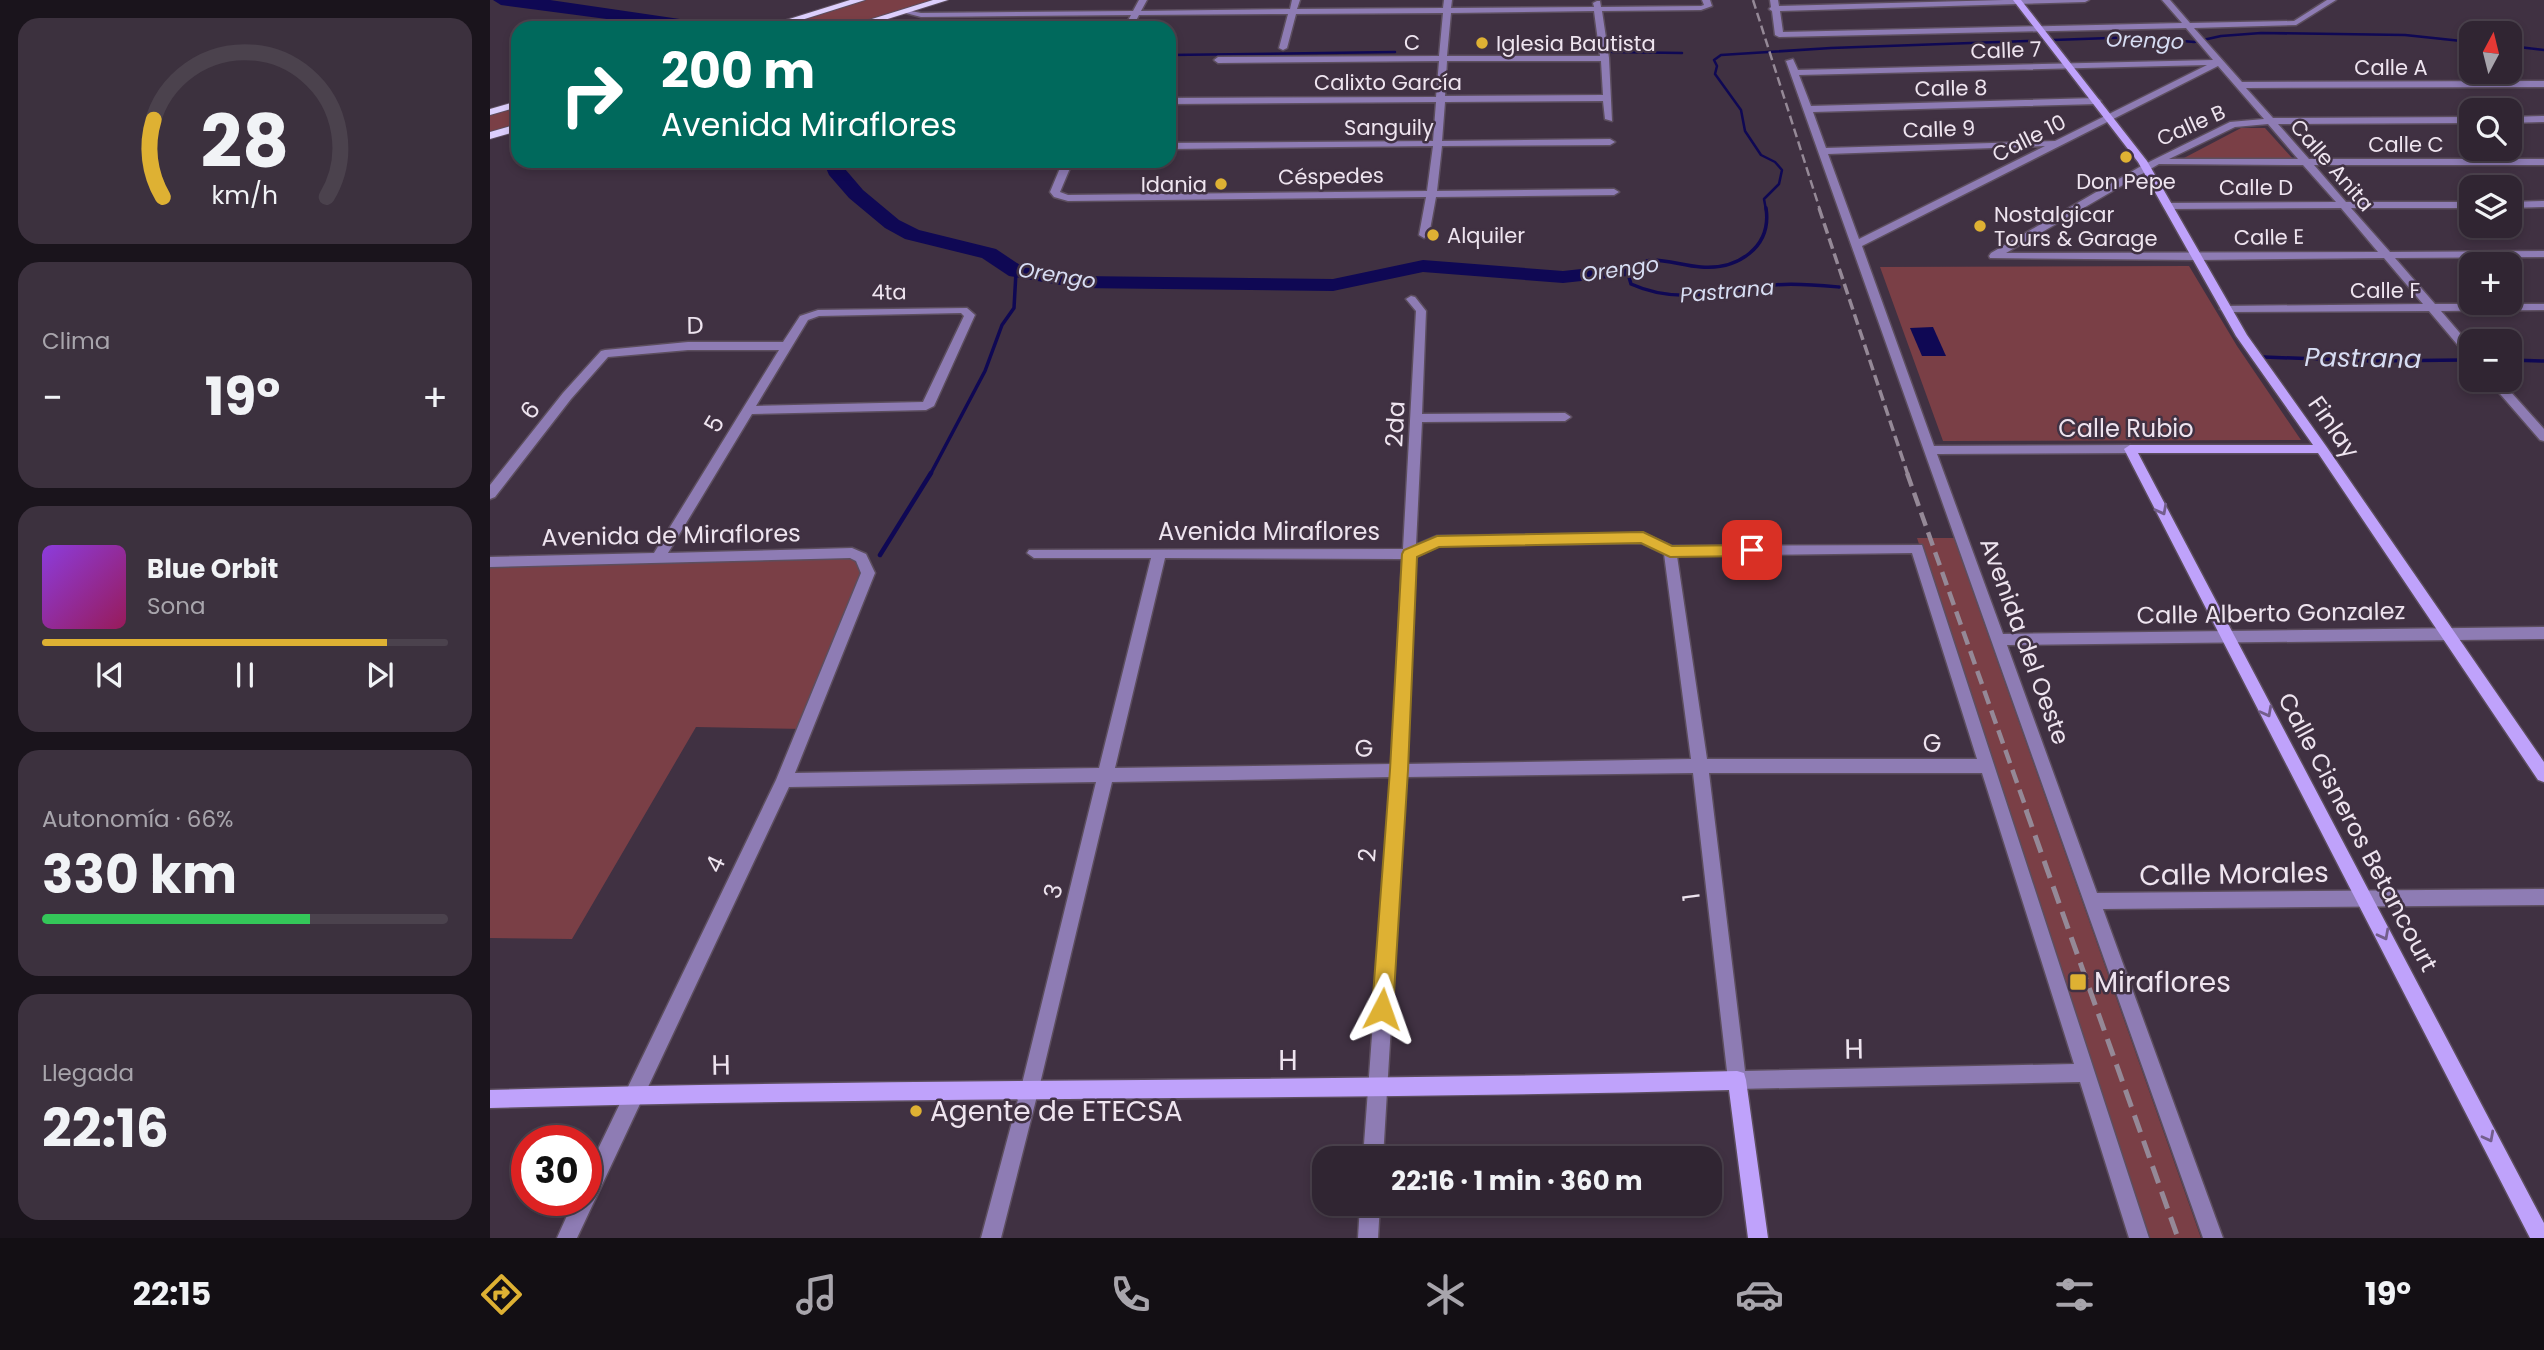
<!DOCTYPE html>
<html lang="es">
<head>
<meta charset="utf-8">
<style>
	:root { --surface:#302532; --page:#3c313e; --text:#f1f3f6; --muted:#a8a5ac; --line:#4b424d; --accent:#deb133 }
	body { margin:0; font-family:Poppins,sans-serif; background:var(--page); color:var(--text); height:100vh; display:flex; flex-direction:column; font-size:26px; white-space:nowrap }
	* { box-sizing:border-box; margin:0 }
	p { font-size:23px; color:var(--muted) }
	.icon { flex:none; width:38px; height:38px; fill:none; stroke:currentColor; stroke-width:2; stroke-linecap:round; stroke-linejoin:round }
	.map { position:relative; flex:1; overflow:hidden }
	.sheet { display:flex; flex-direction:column; gap:18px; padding:18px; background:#1a141c; width:490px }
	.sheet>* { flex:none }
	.top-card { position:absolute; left:21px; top:21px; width:665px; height:147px; border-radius:21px; box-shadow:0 4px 10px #0003,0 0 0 2px var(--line); background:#00695c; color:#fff; overflow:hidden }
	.needle { width:46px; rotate:7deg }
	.fabs { position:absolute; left:1969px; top:21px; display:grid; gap:14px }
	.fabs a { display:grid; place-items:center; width:63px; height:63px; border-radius:14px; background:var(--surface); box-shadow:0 4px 10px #0003,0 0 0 2px var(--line); font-size:35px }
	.speed { position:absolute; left:21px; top:1125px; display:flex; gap:14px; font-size:35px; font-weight:700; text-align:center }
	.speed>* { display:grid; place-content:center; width:91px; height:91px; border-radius:50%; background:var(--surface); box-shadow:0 4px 10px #0003,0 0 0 2px var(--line); line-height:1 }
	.speed .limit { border:10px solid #d22; background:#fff; color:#111 }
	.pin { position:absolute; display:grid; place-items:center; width:60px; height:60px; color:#fff; margin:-30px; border-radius:14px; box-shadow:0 4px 10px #0006 }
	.me { position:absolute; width:77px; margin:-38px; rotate:4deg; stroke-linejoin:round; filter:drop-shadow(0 0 5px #0008) }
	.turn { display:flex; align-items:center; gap:24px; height:147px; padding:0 35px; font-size:32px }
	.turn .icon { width:91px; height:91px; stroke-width:2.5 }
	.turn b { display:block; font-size:49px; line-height:60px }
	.big { font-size:52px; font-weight:700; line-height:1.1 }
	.sheet .card { flex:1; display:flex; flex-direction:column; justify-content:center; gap:10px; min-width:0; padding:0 24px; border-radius:21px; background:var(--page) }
	.sheet .dial { align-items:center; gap:0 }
	.dial svg { height:182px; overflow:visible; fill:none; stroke:var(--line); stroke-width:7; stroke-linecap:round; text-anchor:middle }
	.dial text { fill:var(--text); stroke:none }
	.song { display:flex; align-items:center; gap:21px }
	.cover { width:84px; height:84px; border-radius:10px; background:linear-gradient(135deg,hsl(270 70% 55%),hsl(330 70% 35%)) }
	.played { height:7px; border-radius:4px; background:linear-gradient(90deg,var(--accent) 85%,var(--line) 85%) }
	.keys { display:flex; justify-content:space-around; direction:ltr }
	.heat { display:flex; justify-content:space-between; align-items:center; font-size:38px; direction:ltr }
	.charge { height:10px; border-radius:5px; background:linear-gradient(90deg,#34c759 66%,var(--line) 0) }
	.trip { position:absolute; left:822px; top:1146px; width:410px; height:70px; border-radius:21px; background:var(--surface); box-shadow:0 4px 10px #0003,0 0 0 2px var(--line); font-weight:700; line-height:70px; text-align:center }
	.dock { display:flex; height:112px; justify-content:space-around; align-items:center; background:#130f14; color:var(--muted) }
	.dock .icon { width:49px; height:49px }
	.dock .on { color:var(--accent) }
	.dock b { font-size:32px; color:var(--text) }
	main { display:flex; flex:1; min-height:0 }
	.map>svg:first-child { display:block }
	.green { fill:#7a3f46 }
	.water { fill:#0f0854 }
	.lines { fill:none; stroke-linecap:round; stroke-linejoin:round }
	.stream-far2 { stroke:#0f0854; stroke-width:2.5 }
	.stream-far1 { stroke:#0f0854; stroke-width:3.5 }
	.stream { stroke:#0f0854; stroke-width:4.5 }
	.river { fill:#0f0854; fill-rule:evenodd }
	.street-casing { stroke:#5c4e5e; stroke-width:3 }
	.secondary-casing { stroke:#5c4e5e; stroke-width:3 }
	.primary-casing { stroke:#5c4e5e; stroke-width:2 }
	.street { fill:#8e7cb4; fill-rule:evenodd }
	.secondary { fill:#bfa2fb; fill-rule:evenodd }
	.primary { fill:#dccffd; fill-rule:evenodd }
	.rail-far3 { stroke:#958997; stroke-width:2.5; stroke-dasharray:9 4.5; stroke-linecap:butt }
	.rail-far2 { stroke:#958997; stroke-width:3.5; stroke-dasharray:11 5; stroke-linecap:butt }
	.rail-far1 { stroke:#958997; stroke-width:4.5; stroke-dasharray:14 7; stroke-linecap:butt }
	.rail { stroke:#958997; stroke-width:5; stroke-dasharray:18 9; stroke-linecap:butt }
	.oneway { stroke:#735e8c }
	.route { fill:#deb133; stroke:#907321; stroke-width:2 }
	.poi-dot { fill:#deb133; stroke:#403142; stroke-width:2.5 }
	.labels { text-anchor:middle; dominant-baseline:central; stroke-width:5; stroke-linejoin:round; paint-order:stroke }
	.far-water-label { font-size:21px; font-style:italic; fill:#d7ddf3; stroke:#403142 }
	.far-street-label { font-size:21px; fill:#eee4ef; stroke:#403142 }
	.far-poi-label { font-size:21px; fill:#eee4ef; stroke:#403142; text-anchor:start }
	.street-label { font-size:24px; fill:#eee4ef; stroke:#403142 }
	.water-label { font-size:26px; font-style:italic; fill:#d7ddf3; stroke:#403142 }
	.near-street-label { font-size:28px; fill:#eee4ef; stroke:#403142 }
	.near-poi-label { font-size:28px; fill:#eee4ef; stroke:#403142; text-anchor:start }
</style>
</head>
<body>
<main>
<section class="sheet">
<div class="card dial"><svg viewBox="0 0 100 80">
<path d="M14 69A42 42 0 1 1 86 69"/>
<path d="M14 69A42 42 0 0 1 10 35" stroke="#deb133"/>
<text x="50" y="56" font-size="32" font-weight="700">28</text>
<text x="50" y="72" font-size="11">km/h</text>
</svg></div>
<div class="card"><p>Clima</p>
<div class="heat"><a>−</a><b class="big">19°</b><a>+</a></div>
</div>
<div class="card">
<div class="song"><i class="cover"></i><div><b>Blue Orbit</b><p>Sona</p></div></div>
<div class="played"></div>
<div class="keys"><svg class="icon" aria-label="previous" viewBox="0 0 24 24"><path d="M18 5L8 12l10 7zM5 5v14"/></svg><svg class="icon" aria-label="pause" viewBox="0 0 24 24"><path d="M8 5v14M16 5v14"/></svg><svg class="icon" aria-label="next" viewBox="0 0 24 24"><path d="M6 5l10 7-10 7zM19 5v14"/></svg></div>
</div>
<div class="card"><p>Autonomía · 66%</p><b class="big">330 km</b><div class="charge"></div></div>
<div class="card"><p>Llegada</p><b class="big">22:16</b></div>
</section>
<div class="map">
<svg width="2054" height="1238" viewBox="0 0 2054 1238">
	<rect width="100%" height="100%" fill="#403142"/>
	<!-- green -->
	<path class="green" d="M370,0H453L358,28H275Z
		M28,104V127L0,136V112Z
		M1751,128H1775L1803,159L1694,158Z
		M1699,266L1747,346L1811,440L1453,441L1390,267Z
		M1427,538H1464L1711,1238H1660Z
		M362,553L378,573L315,729L206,727L82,939L0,938V561Z"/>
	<!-- water -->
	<path class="water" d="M1443,327L1456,356H1432L1420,328Z"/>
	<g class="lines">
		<!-- stream-far2 -->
		<path class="stream-far2" d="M2020,46L2054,50
			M1122,52L1192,53
			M679,55L905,52
			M1276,210L1274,199L1289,184L1292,170L1285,162L1271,155L1255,131L1251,110L1225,74L1227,66L1224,60L1231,55L1341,48L1648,37L1704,42L1731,36L1771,33L1915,35L1981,42"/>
		<!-- stream-far1 -->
		<path class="stream-far1" d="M1276,208C1282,247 1248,270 1211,267C1194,266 1179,260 1162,260C1152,261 1145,265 1137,270L1141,284C1189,306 1234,290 1284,285C1306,283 1327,285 1349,287
			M1774,357L1882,361L1973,360
			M2020,360L2054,361
			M440,475L495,371L512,325L524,308L526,272"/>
		<!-- stream -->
		<path class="stream" d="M390,555L441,473"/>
		<!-- river -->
		<path class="river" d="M3,0H60L217,23L225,28H185L11,5Z
			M333,161H351L355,169L373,190L409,220L429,230L506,249L533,267L588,276L843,279L933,260L1073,271L1137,264L1144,266L1147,270L1144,274L1137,276L1073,283L933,272L843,291L588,288L519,276L492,258L415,239L395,228L359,198L339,175Z"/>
		<defs>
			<path id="street" d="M649,0H657L651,11L800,9L802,0H810L807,9L953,8L954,0H962L961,8L1104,7L1103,3L1107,1H1110L1111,7L1211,6L1214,5L1212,0H1220L1222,6L1211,10L1112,11L1119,58L1122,121L1115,119L1113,101L955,102L952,141L1120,139L1125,142L1120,145L952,146L947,191L1124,189L1129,192L1124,195L946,197L939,235L934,238L929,235L936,197L578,201L564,197L560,192L573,161H583L570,192L578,195L937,191L943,146L679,149V143L943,141L946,102L679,104V98L946,97L949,61L728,63L724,60L728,57L949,56L953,13L806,14L797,48L793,50L789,48L798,14L649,15L642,28H634L641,15L431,17L412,12L416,10L431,13L643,11ZM1104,11L1110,56H957L961,13ZM957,61H1111L1113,95L955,96Z
				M1280,0H1288L1289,6L1514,0H1599L1595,2L1290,11L1293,32L1692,23L1672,0H1680L1700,23L1804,21L1837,0H1846L1806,25L1704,28L1752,82L2054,81V87L1756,88L1783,118L1981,117V123L1788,124L1819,159H2054V165H1824L1856,202H1981V208H1861L1900,252L2054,251V257L1905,258L1945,304H2054V310L1951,311L1981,346V357L1977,356L1939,311L1735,312L1730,309L1735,306L1933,304L1894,258L1707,260L1500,258L1499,256L1501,253L1653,165L1740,122L1774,119L1728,66L1372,246L1444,446L1640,445L1646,449L1640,453L1447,454L1513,634L2054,627V639L1517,645L1607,893L2054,889V905L1613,909L1733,1238H1713L1296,61L1303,59L1308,70L1723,60L1696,28L1289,37L1285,35L1282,11L1279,9L1281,7ZM1717,65L1565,141L1336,148L1323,112L1607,104L1611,101L1607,98L1321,106L1309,75ZM1778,124L1808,159H1679L1745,127ZM1555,146L1369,239L1338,154ZM1669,164L1813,165L1846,202L1678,203L1673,206L1678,209L1851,208L1888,252L1516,253Z
				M2054,116V122L2020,123V117Z
				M2054,201V207L2020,208V202Z
				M921,296L925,297L936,311L932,414L1075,413L1081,417L1075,421L932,422L926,545L947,536L1153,533L1182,546L1432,545L1659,1238H1639L1590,1082L1247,1089L1240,1087L1238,1080L1203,773L916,777L893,1158H873L901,777L622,782L549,1088L511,1238H491L531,1088L606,782L299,787L87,1238H67L84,1200H96V1174L286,780L371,573L366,561L360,558L0,567V557L164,553L289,350H198L118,357L81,399L5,497L0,499V485L73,393L111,351L115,350L198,342H293L310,316L328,310L477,308L485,315L444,406L436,410L262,414L178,553L362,548L376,554L385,573L305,773L609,768L661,558H544L537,553L539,550L913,549L926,311L916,299ZM471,313L474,316L433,402L266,406L318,320L329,316ZM1151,543L1174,554L1201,759L917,764L926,557L949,546ZM1422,553L1487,759H1217L1187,556ZM675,558L912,559L902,764L625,768ZM1219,773H1492L1584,1064L1255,1071Z
				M1998,380H2010L2054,429V441L2050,440Z
				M870,1204H890L888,1238H868Z"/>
			<path id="secondary" d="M1523,0H1531L1657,161L1757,335L1836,446L2054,762V782L2048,780L1828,453H1648L2054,1223V1238H2040L1634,449L1640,445H1823L1746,336L1648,162Z
				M1247,1071L1254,1073L1256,1080L1278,1238H1258L1239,1090C826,1101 413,1096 0,1108V1090C416,1078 831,1082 1247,1071Z"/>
			<path id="primary" d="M360,0H375L286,28H270Z
				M443,0H458L369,28H353Z
				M28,101V107L0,115V109Z
				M28,124V131L0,139V132Z"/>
		</defs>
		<!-- street casing -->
		<use href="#street" class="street-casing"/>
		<!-- secondary casing -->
		<use href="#secondary" class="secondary-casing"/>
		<!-- primary casing -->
		<use href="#primary" class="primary-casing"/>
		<!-- street -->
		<use href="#street" class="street"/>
		<!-- secondary -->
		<use href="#secondary" class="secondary"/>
		<!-- primary -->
		<use href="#primary" class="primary"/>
		<!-- rail-far3 -->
		<path class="rail-far3" d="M1263,0L1330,210"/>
		<!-- rail-far2 -->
		<path class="rail-far2" d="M1329,208L1418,475"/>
		<!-- rail-far1 -->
		<path class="rail-far1" d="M1417,473L1537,811"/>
		<!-- rail -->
		<path class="rail" d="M1536,810L1688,1238"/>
	</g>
	<!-- one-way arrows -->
	<defs><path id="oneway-chevron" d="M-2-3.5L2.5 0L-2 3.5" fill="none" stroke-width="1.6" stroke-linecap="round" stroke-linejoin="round" transform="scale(1.75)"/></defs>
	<g class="oneway">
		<use href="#oneway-chevron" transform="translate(1672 510) rotate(62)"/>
		<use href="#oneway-chevron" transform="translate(1777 712) rotate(62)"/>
		<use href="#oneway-chevron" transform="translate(1894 935) rotate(62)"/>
		<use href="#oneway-chevron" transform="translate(1999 1137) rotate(62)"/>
	</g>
	<!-- route -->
	<path class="route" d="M1153,532L1182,546L1262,545L1270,550L1262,556L1180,557L1151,543L949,547L927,557L918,770L903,1009L900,1016L892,1019L885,1016L882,1009L900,770L912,554L914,550L947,536Z"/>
	<!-- markers -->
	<g class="poi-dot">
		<circle cx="992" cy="43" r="7"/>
		<circle cx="1636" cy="157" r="7"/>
		<circle cx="731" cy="184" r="7"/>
		<circle cx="1490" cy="226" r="7"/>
		<circle cx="943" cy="235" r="7"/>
		<rect x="1579" y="973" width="18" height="18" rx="3.5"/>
		<circle cx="426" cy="1111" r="7"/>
	</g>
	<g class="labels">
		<!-- far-water labels -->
		<g class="far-water-label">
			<text transform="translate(1655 40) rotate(2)">Orengo</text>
			<text transform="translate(1130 269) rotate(-8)">Orengo</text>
			<text transform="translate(567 275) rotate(9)">Orengo</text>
			<text transform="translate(1237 291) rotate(-5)">Pastrana</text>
		</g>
		<!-- far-street labels -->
		<g class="far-street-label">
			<text x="922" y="42">C</text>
			<text transform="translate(1516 50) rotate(-2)">Calle 7</text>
			<text x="1901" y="67">Calle A</text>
			<text x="898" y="82">Calixto García</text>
			<text transform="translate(1461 88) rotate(-1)">Calle 8</text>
			<text transform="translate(1701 125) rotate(-24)">Calle B</text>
			<text x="899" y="127">Sanguily</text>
			<text transform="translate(1449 129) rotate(-2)">Calle 9</text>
			<text transform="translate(1539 138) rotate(-27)">Calle 10</text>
			<text x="1916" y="144">Calle C</text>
			<text transform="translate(1842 165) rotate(49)">Calle Anita</text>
			<text transform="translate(841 176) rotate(-1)">Céspedes</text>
			<text x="1766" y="187">Calle D</text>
			<text transform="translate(1779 237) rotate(-1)">Calle E</text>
			<text x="1895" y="290">Calle F</text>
			<text transform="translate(399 292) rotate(-1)">4ta</text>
		</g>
		<!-- far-poi labels -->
		<g class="far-poi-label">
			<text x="1006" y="43">Iglesia Bautista</text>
			<text x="1636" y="181" text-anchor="middle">Don Pepe</text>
			<text x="717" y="184" text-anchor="end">Idania</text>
			<text x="1504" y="214">Nostalgicar<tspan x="1504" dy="24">Tours &amp; Garage</tspan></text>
			<text x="957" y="235">Alquiler</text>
		</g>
		<!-- street labels -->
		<g class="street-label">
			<text transform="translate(205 325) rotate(-1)">D</text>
			<text transform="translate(40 410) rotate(-52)">6</text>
			<text transform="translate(224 424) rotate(-59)">5</text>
			<text transform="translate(905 424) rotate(-87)">2da</text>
			<text transform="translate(1844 427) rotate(55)">Finlay</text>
			<text x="1636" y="428">Calle Rubio</text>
			<text x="779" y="531">Avenida Miraflores</text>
			<text transform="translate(181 535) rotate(-1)">Avenida de Miraflores</text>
			<text transform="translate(1781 613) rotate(-1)">Calle Alberto Gonzalez</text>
			<text transform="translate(1535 641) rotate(70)">Avenida del Oeste</text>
			<text x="1442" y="743">G</text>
			<text transform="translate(874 748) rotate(-1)">G</text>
			<text transform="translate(1868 832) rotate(62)">Calle Cisneros Betancourt</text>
			<text transform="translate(877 855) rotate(-86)">2</text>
			<text transform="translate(225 864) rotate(-65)">4</text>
			<text transform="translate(563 891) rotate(-76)">3</text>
			<text transform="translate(1201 897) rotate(-97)">1</text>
		</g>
		<!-- water labels -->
		<g class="water-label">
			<text transform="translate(1873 358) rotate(1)">Pastrana</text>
		</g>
		<!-- near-street labels -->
		<g class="near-street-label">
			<text transform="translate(1744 874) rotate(-1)">Calle Morales</text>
			<text transform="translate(1364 1049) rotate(-1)">H</text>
			<text x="798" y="1060">H</text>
			<text transform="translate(231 1065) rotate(-1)">H</text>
		</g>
		<!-- near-poi labels -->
		<g class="near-poi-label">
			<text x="1604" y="982">Miraflores</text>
			<text x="440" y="1111">Agente de ETECSA</text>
		</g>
	</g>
</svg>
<div class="fabs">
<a><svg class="needle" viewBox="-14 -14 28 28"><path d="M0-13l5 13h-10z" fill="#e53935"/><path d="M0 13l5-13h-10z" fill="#a8a5ac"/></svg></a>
<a><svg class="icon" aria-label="search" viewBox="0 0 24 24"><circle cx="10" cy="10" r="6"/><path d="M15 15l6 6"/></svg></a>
<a><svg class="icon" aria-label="layers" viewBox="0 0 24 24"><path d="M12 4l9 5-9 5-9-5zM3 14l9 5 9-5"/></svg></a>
<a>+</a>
<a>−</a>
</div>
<div class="speed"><div class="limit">30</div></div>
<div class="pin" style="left:1262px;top:550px;background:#d93025"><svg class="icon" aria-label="arrive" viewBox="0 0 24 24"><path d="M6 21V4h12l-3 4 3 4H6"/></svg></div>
<svg class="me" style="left:892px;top:1009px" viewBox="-20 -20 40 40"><path d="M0-17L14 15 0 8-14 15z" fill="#deb133" stroke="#fff" stroke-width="4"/></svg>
<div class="trip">22:16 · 1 min · 360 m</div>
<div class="top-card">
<div class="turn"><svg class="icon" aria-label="right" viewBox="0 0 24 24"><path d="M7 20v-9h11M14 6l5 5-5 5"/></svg><div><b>200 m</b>Avenida Miraflores</div></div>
</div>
</div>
</main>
<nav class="dock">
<b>22:15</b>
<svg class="icon on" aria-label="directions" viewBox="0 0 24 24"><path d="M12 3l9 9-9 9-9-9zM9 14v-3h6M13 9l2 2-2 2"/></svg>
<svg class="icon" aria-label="music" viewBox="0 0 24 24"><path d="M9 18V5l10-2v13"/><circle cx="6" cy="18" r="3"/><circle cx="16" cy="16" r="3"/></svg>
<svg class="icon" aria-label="phone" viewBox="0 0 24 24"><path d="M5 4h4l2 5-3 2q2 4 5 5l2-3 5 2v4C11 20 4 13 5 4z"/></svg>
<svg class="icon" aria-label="climate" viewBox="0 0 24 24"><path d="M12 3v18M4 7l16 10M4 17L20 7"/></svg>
<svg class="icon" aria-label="car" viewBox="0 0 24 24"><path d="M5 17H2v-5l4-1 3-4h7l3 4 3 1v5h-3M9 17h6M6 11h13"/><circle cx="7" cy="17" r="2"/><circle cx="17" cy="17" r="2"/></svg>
<svg class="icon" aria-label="filters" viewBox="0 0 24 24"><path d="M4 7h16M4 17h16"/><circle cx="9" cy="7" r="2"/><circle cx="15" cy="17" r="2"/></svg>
<b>19°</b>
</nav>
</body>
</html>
